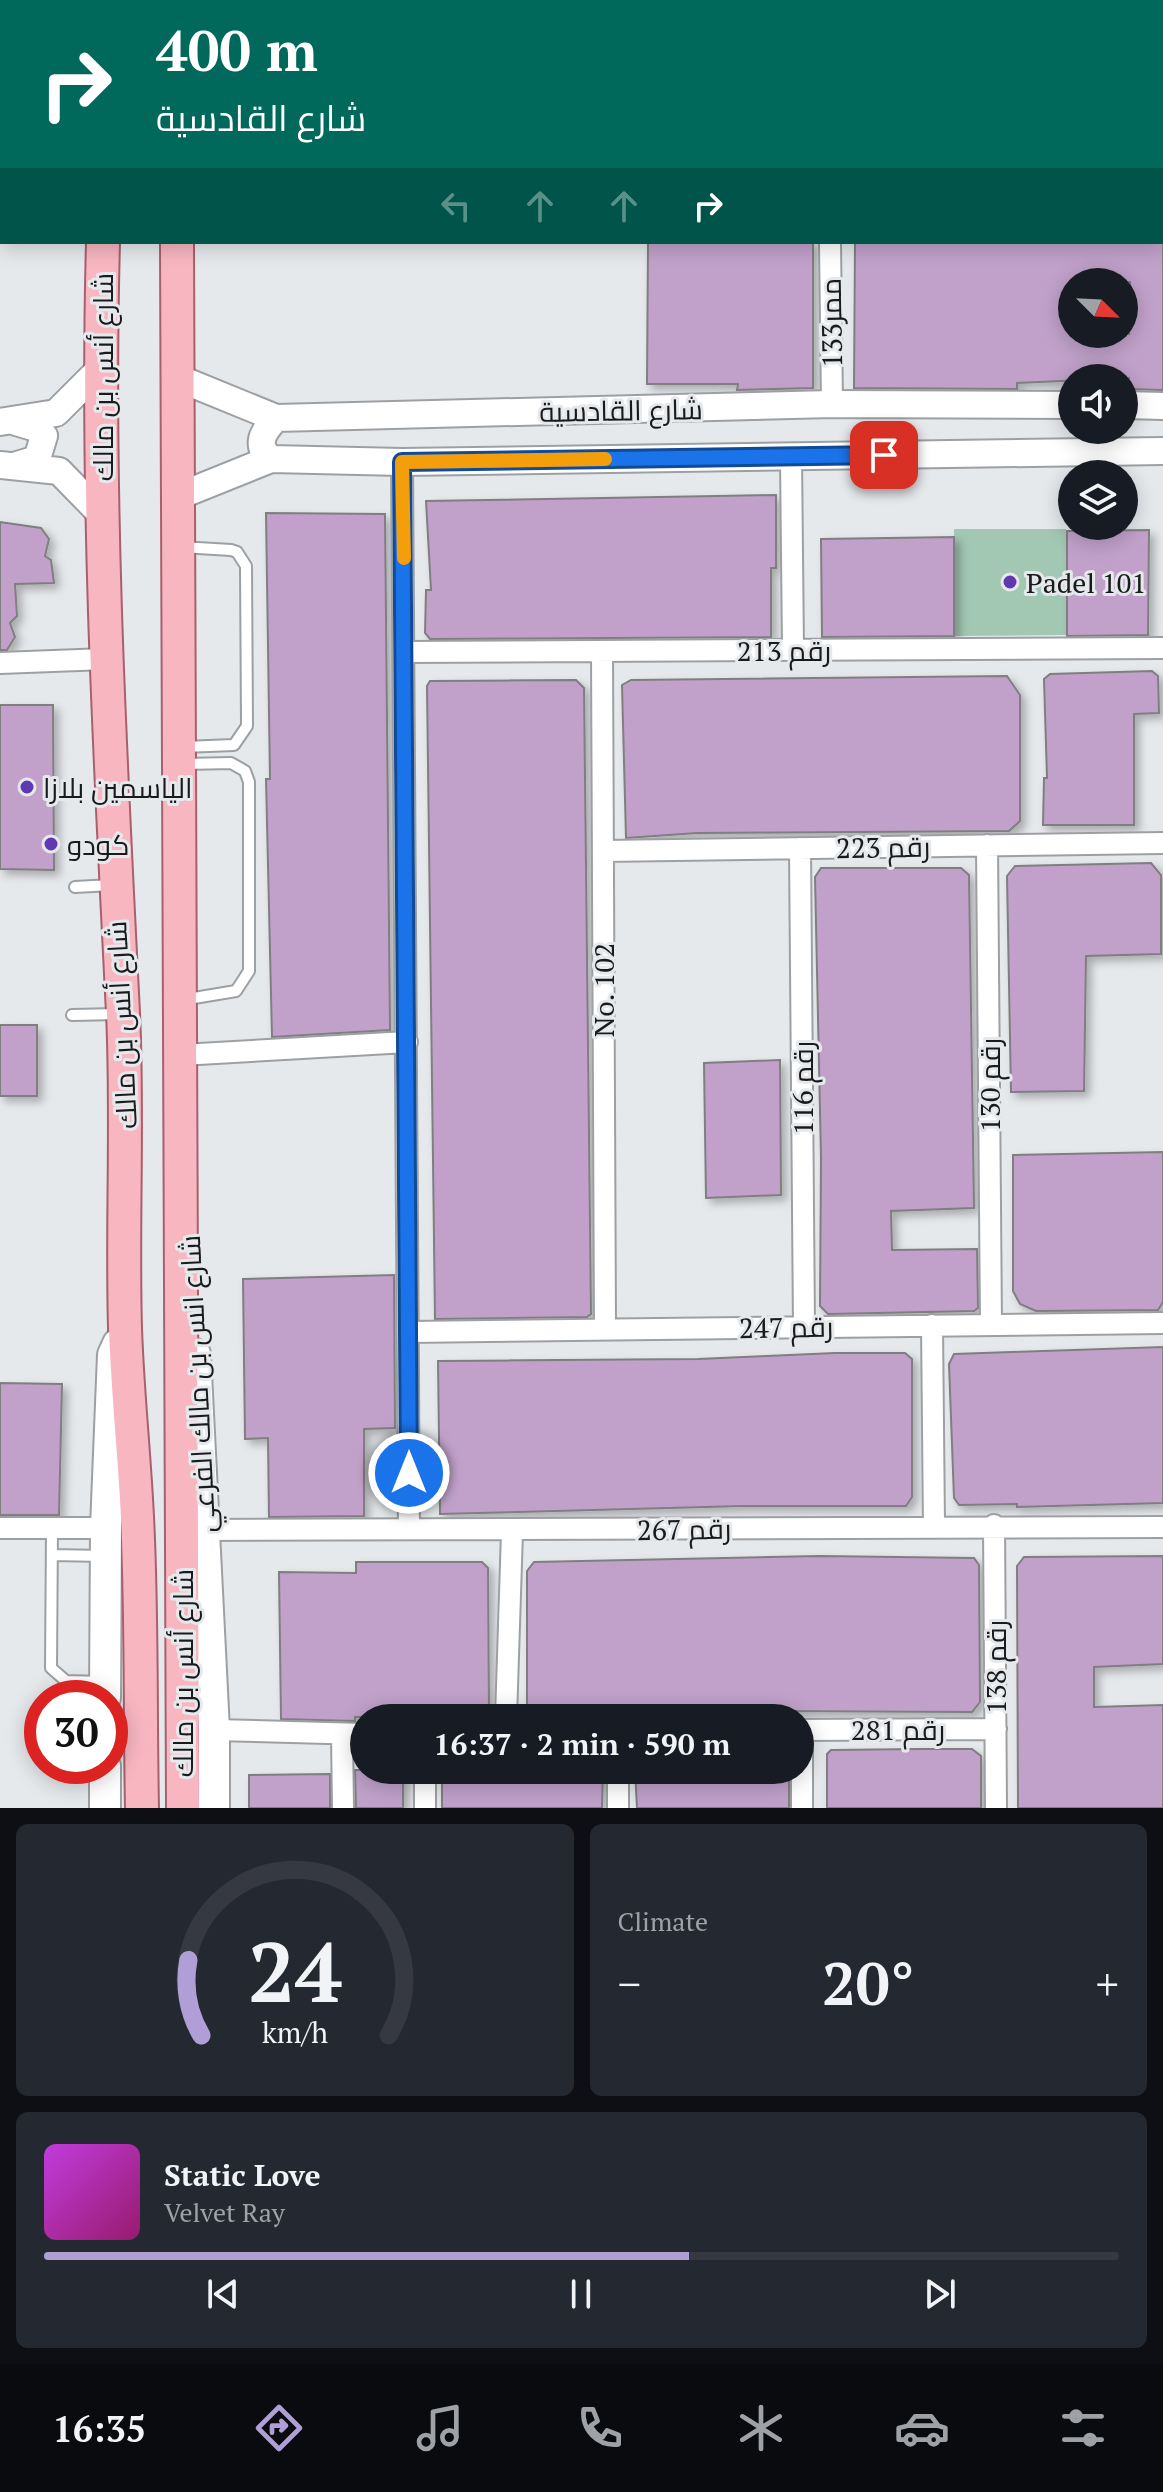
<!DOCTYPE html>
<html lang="en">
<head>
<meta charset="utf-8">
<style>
	:root { --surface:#171b24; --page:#242831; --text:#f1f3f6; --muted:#9ea1a6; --line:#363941; --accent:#b09fd7 }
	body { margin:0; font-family:"PT Serif",Cairo,serif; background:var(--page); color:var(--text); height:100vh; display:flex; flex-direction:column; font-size:30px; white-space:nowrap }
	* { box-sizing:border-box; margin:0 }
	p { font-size:26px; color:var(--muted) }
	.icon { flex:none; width:44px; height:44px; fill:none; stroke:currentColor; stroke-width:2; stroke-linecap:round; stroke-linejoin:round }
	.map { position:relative; height:1808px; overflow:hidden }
	.side { display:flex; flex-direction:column; gap:16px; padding:16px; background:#0d0f14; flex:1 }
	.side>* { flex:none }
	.guide { position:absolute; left:0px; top:0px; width:1164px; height:244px; box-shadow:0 4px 20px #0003; background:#00695c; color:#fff; overflow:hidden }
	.needle { width:52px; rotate:114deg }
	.tools { position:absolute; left:1058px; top:268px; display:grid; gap:16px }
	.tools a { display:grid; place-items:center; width:80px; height:80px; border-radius:50%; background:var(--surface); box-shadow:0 4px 20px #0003; font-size:40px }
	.speed { position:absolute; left:24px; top:1680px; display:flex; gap:16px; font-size:40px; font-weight:700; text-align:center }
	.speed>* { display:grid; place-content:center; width:104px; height:104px; border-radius:50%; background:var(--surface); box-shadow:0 4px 20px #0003; line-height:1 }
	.speed .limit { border:12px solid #d22; background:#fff; color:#111 }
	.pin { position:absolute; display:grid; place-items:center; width:68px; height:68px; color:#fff; margin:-34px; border-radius:16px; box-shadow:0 4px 12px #0006 }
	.me { position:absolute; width:88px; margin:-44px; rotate:0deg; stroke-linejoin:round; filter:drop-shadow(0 0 6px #0008) }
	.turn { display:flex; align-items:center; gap:28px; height:168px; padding:0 24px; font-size:36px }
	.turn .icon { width:104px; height:104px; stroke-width:2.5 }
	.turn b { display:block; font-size:56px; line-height:68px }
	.lanes { display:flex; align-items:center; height:76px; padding:0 24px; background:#0003; justify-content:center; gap:40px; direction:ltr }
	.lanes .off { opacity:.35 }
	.big { font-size:60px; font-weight:700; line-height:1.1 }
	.side .card { flex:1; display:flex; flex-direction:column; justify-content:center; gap:12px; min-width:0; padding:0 28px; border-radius:12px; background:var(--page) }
	.side .dial { align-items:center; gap:0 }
	.dial svg { height:208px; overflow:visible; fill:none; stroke:var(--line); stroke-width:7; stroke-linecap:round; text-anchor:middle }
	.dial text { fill:var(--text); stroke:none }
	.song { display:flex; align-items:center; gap:24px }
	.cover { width:96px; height:96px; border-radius:12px; background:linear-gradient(135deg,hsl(290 70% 55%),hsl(320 70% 35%)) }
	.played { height:8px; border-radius:4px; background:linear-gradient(90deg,var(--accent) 60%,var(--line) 60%) }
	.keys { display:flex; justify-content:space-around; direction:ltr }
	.heat { display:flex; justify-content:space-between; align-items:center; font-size:44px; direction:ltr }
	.side .tiles { flex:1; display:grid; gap:16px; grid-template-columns:1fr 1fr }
	.card:last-child { grid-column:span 2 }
	.trip { position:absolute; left:350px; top:1704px; width:464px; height:80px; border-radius:40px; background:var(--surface); box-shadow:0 4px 20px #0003; font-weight:700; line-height:80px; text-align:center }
	.tabs { display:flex; height:128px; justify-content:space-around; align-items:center; background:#090b0e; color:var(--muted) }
	.tabs .icon { width:56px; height:56px }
	.tabs .selected { color:var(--accent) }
	.tabs b { font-size:36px; color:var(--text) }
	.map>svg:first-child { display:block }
	.green { fill:#a2c7b3 }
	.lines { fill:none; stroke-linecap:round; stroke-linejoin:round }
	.stream { stroke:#527488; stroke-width:5 }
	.building { fill:#c1a1ca; stroke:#807e81; stroke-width:2; fill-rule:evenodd; filter:url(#shadow) }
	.service-casing { stroke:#9da0a3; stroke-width:14 }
	.minor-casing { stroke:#9da0a3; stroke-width:24 }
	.tertiary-casing { stroke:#9da0a3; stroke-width:30 }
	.secondary-casing { stroke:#9da0a3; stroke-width:34 }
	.primary-casing { stroke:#a7606c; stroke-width:36 }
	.service { stroke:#fff; stroke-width:10 }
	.minor { stroke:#fff; stroke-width:20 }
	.tertiary { stroke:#fff; stroke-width:26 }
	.secondary { stroke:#fff; stroke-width:30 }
	.primary { stroke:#f8b6c1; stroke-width:32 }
	.route-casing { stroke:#114b97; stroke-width:20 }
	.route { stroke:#1a73e8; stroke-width:14 }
	.slow { stroke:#f59e0b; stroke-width:14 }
	.poi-dot { fill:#6039b1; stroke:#e6e9ec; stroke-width:3 }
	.labels { text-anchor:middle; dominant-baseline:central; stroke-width:6; stroke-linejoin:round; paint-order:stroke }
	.street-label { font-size:28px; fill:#191a1b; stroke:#e6e9ec }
	.poi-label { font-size:28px; fill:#191a1b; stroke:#e6e9ec; text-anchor:start }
</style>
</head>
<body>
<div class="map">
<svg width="1163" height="1808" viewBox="0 0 1163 1808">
	<defs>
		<filter id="shadow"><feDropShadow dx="5" dy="5" stdDeviation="4" flood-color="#0004"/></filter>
	</defs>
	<rect width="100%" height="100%" fill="#e6e9ec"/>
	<!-- green -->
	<path class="green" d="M1066,529V635L955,636L954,529Z"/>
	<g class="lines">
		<!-- stream -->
		<path class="stream" d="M264,0L265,2"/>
	</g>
	<!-- building -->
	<path class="building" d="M648,242H813V388L737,390L738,384H647Z
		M855,242H1163V390L1129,389V378L1017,383V389L854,388ZM1072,282H1130L1129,334H1072Z
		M776,495V568H771V637L430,639L425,633L426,590H431L426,501Z
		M266,513L385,514L390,1030L272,1037L266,779H270Z
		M0,522L41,528L49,539L45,556L51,560L54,583L15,584L17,616L10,623L15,637L7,650H0Z
		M1149,530L1148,635L1067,636V531Z
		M954,537V636L822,637L821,539Z
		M1152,671L1158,676L1159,713L1134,714V825H1043L1044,778H1047L1044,679L1050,674Z
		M1007,676L1020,695V821L1009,831L697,833L626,838L622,685L631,680Z
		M576,680L584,688L591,1314L587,1317L435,1319L427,686L430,681Z
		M0,705H53L54,870L0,869Z
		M1151,863L1161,875V954L1086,956L1084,1091L1011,1092L1007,876L1015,866Z
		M821,868H961L969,875L974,1208L891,1211L892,1250L977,1249L978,1308L974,1311L828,1314L820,1306L821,1158L815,877Z
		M0,1025H37V1096H0Z
		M780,1060L781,1195L706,1198L704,1063Z
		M1163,1152V1302L1158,1310L1036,1311L1020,1304L1013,1291V1155Z
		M394,1275L395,1428L364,1429V1516L269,1517L268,1438L245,1439L243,1279Z
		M1163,1347V1503L1017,1507V1504L959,1505L954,1498L949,1364L954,1354Z
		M835,1353H905L912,1359V1497L906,1506H743L440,1514L438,1361L698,1359Z
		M0,1383L62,1384L59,1515H0Z
		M820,1556L974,1558L979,1565L980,1702L972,1712L768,1711L539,1717L527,1711V1571L534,1562Z
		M1163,1556V1664L1094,1667V1707L1163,1705V1808H1018L1017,1566L1024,1557Z
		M356,1562H482L488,1568L489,1712L483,1716L355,1717V1721L281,1719L279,1572L356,1573Z
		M919,1749H972L981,1756V1808H827V1754L831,1750Z
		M355,1770H403V1808H356Z
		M442,1770H603L602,1808H442Z
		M635,1770H789V1808H637Z
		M330,1774V1808H249V1775Z"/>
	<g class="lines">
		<defs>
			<path id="service" d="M181,547L231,550L237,552L246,566L247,726L234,745L183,747
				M75,887L112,885
				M182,1000L236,991L249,971V782L245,771L231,763L184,764
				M72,1015L118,1014
				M52,1528L51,1668L66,1681L104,1682
				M52,1555L104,1556"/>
			<path id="minor" d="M409,0V2
				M614,0V2
				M956,0V2
				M1153,0V2
				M787,2V0
				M1162,183H1163
				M0,225H2
				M830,242L832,404
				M791,456L793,650
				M402,462L409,1529
				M602,651L605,1329
				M405,652L1163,648
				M0,663L106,659
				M987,845L991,1325
				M800,848L804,1327
				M603,851L1163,843
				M181,1055L407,1042
				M932,1325L934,1526
				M408,1332L1163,1323
				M994,1525L996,1808
				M0,1528H106
				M204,1530L1163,1527
				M506,1718L512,1532
				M214,1730L364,1734
				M800,1730L996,1729
				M802,1730V1808
				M342,1734L343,1808
				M618,1770V1808
				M425,1808V1770"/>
			<path id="tertiary" d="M79,0L80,2
				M189,2L190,0
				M178,378L276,418L832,404L1072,405
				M1124,405L1163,406
				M0,422L56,413L100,369
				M16,422L36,428L44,436L37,459L17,465
				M271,459C254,445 263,432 276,418
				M0,465L59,471L102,515
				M179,496L271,459L402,462L1163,451"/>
			<path id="secondary" d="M195,1354L214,1730V1808
				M105,1698L106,1528L113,1355L118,1344
				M105,1808V1766"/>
			<path id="primary" d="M157,0V2
				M112,2V0
				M103,242C96,499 110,756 123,1013C128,1118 122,1223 125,1328C127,1391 134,1454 137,1517C142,1613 140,1711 142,1808
				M177,242L183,1808"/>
		</defs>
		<!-- service casing -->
		<use href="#service" class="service-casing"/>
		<!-- minor casing -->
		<use href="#minor" class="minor-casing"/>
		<!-- tertiary casing -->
		<use href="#tertiary" class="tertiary-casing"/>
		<!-- secondary casing -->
		<use href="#secondary" class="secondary-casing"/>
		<!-- primary casing -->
		<use href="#primary" class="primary-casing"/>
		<!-- service -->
		<use href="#service" class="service"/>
		<!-- minor -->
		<use href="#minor" class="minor"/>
		<!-- tertiary -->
		<use href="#tertiary" class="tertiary"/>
		<!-- secondary -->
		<use href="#secondary" class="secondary"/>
		<!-- primary -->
		<use href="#primary" class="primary"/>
	</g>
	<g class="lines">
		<defs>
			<path id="route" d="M409,1473L402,462L884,455"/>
		</defs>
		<!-- route casing -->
		<use href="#route" class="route-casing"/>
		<!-- route -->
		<use href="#route" class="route"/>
		<!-- slow -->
		<path class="slow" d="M404,558L402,462L605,459"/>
	</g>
	<!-- markers -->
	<g class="poi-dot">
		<circle cx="1010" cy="582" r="8"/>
		<circle cx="27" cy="787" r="8"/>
		<circle cx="51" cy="844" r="8"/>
	</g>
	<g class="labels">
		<!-- street labels -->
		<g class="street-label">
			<text transform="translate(831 323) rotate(-91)">ممر133</text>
			<text transform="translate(102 377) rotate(-90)">شارع أنس بن مالك</text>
			<text transform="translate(621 410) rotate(-1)">شارع القادسية</text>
			<text x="784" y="650">رقم 213</text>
			<text transform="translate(883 847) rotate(-1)">رقم 223</text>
			<text transform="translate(603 990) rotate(-90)">No. 102</text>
			<text transform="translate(121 1025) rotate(-93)">شارع أنس بن مالك</text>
			<text transform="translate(989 1085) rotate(-90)">رقم 130</text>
			<text transform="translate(802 1088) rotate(-90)">رقم 116</text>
			<text transform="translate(786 1327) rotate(-1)">رقم 247</text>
			<text transform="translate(197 1384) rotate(-93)">شارع انس بن مالك الفرعي</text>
			<text transform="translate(684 1529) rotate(-1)">رقم 267</text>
			<text transform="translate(995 1667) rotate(-90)">رقم 138</text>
			<text transform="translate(182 1673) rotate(-90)">شارع أنس بن مالك</text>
			<text x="898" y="1729">رقم 281</text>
		</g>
		<!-- poi labels -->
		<g class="poi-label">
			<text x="1026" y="582">Padel 101</text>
			<text x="43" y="787">الياسمين بلازا</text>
			<text x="67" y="844">كودو</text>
		</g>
	</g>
</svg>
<div class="tools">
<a><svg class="needle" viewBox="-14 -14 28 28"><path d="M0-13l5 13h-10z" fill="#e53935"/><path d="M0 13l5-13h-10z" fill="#9ea1a6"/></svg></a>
<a><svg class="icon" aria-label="sound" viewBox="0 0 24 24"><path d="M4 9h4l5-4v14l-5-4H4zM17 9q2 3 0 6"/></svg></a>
<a><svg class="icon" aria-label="layers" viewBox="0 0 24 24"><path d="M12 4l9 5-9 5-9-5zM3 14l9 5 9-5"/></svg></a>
</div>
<div class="speed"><div class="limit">30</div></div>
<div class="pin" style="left:884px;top:455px;background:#d93025"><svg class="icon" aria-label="arrive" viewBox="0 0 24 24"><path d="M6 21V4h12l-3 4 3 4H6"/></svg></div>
<svg class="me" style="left:409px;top:1473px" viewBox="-20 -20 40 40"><circle r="17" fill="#1a73e8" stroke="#fff" stroke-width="3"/><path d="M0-11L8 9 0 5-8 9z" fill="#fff"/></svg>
<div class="trip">16:37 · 2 min · 590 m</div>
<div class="guide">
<div class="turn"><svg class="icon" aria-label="right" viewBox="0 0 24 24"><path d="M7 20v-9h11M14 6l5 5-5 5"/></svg><div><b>400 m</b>شارع القادسية</div></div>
<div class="lanes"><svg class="icon off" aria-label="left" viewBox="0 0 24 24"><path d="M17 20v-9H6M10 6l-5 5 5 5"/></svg><svg class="icon off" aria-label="ahead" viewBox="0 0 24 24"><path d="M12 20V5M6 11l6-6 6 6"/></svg><svg class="icon off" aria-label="ahead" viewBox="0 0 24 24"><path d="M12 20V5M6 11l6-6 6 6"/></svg><svg class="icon" aria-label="right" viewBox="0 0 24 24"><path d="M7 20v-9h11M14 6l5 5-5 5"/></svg></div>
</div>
</div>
<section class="side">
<div class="tiles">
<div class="card dial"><svg viewBox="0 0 100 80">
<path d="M14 69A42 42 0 1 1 86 69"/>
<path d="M14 69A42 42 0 0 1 9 40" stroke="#b09fd7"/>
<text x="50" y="56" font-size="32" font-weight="700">24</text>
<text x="50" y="72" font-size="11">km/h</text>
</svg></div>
<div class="card"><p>Climate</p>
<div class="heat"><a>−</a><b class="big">20°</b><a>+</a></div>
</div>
<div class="card">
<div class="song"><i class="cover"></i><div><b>Static Love</b><p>Velvet Ray</p></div></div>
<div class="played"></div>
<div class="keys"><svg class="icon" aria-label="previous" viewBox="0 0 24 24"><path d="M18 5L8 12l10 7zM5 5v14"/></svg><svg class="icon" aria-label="pause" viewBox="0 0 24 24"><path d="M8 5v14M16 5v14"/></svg><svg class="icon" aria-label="next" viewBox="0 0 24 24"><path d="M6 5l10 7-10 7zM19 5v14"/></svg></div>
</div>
</div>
</section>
<nav class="tabs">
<b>16:35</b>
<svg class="icon selected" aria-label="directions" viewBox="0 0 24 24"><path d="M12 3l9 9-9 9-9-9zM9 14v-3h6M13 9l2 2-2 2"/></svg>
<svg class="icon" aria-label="music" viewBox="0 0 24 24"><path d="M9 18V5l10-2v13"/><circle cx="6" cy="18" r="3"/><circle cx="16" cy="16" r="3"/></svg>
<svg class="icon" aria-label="phone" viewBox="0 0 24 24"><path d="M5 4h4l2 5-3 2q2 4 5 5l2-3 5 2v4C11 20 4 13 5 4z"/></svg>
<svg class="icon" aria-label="climate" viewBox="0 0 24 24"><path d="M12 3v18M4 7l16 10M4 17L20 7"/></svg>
<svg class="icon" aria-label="car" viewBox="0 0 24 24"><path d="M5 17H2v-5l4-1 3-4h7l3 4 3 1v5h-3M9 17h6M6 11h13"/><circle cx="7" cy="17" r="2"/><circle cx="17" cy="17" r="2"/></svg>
<svg class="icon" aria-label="filters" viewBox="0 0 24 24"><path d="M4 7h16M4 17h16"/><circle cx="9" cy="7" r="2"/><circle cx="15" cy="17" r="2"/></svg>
</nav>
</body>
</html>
